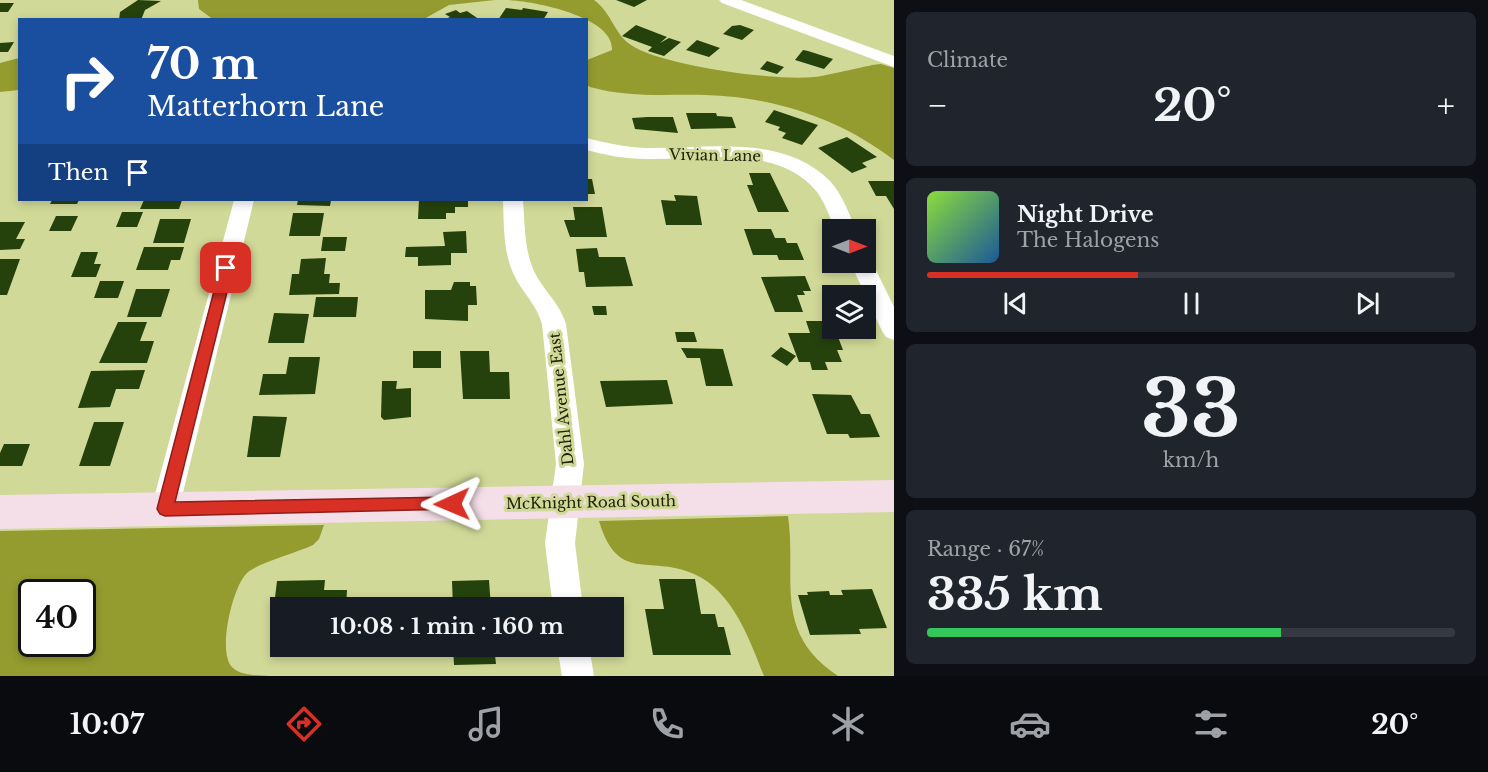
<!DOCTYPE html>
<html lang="en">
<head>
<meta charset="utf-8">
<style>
	:root { --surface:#171b24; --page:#20242c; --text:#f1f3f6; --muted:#9ea1a6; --line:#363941; --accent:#d93025 }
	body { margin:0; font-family:"Libre Baskerville",serif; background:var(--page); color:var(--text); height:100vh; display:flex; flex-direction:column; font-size:22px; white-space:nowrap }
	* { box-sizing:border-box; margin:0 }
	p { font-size:20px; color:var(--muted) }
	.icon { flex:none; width:33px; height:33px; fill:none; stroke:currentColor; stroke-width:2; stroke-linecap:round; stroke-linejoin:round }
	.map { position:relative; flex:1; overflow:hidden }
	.details { display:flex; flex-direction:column; gap:12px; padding:12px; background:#0d0f14; width:594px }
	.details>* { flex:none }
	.hud { position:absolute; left:18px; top:18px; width:570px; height:183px; border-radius:0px; box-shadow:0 3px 9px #0003; background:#1a4fa0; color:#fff; overflow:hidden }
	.needle { width:39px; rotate:90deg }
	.buttons { position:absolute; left:822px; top:219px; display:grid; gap:12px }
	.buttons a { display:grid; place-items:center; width:54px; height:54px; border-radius:0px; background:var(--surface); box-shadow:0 3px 9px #0003; font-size:30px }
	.speed { position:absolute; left:18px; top:579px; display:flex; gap:12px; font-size:30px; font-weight:700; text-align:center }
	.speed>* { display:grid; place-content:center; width:78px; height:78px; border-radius:50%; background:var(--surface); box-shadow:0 3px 9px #0003; line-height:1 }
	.speed .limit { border:3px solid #111; border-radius:9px; background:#fff; color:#111 }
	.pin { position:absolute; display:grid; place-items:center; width:51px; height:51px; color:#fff; margin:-26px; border-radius:12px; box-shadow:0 3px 9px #0006 }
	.me { position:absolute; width:66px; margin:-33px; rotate:269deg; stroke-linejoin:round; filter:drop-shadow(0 0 4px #0008) }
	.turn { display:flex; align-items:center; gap:21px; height:126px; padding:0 30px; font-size:27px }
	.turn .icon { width:78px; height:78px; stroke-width:2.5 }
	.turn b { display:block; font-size:42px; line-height:51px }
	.then { display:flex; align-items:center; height:57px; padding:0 30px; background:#0003; gap:12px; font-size:22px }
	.big { font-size:45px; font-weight:700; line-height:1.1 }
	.details .card { flex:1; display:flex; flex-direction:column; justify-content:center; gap:9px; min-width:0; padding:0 21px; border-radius:9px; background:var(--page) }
	.details .dial { align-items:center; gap:0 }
	.dial b { font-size:78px; line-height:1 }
	.song { display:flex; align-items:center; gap:18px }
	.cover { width:72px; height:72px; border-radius:9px; background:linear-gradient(135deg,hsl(90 70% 55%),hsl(210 70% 35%)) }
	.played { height:6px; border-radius:3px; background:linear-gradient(90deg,var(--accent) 40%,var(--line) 40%) }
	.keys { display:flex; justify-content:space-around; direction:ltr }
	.heat { display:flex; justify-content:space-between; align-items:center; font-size:33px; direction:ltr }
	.charge { height:9px; border-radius:4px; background:linear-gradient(90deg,#34c759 67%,var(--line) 0) }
	.trip { position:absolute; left:270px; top:597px; width:354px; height:60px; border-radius:0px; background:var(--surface); box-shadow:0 3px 9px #0003; font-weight:700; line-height:60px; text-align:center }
	.menu { display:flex; height:96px; justify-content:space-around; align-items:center; background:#090b0e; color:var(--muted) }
	.menu .icon { width:42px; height:42px }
	.menu .selected { color:var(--accent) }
	.menu b { font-size:27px; color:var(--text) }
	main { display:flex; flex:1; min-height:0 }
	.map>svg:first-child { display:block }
	.forest { fill:#949c2f; fill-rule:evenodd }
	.building { fill:#25420d }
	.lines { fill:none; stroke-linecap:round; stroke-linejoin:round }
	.street { fill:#fff; fill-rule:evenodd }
	.secondary { fill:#f4dee7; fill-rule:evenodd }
	.route { fill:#d93025; stroke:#8d1f18; stroke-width:1.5 }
	.labels { text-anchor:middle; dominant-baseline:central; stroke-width:6; stroke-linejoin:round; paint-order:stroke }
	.street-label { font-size:15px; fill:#202208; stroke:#d1d998 }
</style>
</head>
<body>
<main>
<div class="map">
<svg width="894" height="676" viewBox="0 0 894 676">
	<rect width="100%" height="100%" fill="#d1d998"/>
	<!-- forest -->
	<path class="forest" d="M198,0H495L449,5L424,19L214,20L199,9Z
		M507,0H594C612,13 614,34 631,45C662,66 776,81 814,77C827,76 876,63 881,64C885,65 890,67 894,68V160C839,118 774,97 705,95C666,94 628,98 590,87L587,85V60L612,50C614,16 532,1 507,0Z
		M19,58V90L0,92V63Z
		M788,516C797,580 772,632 838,676H764C750,641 733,591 694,574C648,554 618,584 599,521Z
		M324,525L319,539L313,545C296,553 261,562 248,572C233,584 216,654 233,668C242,676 257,675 269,676H0V531ZM82,592V644H32V592Z"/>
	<!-- building -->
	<path class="building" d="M138,0L161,1L145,10L141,20H119L120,12Z
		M616,0H647L634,7Z
		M0,3H14L8,12H0Z
		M506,8L522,10L523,8L548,12L543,20H498Z
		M456,10L460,13L467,11L480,20H443L450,17L445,14Z
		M636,25L667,37L660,43L669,38L681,42L664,56L648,51L652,47L622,36Z
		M740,25L754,30L742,40L723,34L732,26Z
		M697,40L720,48L709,57L686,50Z
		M14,42L8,52H0V43Z
		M803,50L808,51L833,59L824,69L795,60Z
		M767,61L784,67L777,74L760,69Z
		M774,110L818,125L802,145L782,138L786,133L778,130L780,127L765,122Z
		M686,113H716L717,116L732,117L736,128L691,129Z
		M648,117H673L678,133L635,129L632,118Z
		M847,137L877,157L862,163L867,167L852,173L818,148Z
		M749,173H770L789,212H758L747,185H753Z
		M586,179H592L595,194H586Z
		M868,181H894V209L886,196H876Z
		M674,195L697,196L702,225H666L661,200L676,201Z
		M52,200H79L77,204H50Z
		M144,200H182L179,209H140Z
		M298,200H331L330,206L297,205Z
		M419,200H468V207H455V213H446V219H418Z
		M573,207H602L607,237H570L564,220H575Z
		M122,212H143L137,227H116Z
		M293,213H324L320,236H289Z
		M56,216H78L71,231H49Z
		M160,219H191L184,243H153Z
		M0,222H25L16,239H25L20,249L0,250Z
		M744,229H771L775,238H785L787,243H797L804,260H779L777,255H753Z
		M466,231L467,253H451V265L418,266V257H405L406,247L445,246L443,232Z
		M323,237H347L345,251H321Z
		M144,247H184L180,260H171L168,270H136Z
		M597,248L599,257H625L633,286L586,287L584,272H579L576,249Z
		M81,252H98L94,264H101L96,277H71Z
		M326,258L324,274H330L329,283H340L339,294L289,295L292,274H299L301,259Z
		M0,259H20L7,295H0Z
		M805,276L811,291H803L805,295H797L803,312H775L761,277Z
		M100,281H124L118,298H94Z
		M454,282H470V286H476L477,305H468V321L425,319V290H451Z
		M136,289H170L161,317H127Z
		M316,297H358L356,317H313Z
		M592,306H606L607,315H594Z
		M274,313L309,314L304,343H268Z
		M806,321H828L831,329H835L843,350H837L842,362H825L828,370H812L810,362H799L788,333H810Z
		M118,322H147L140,341H154L147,363H99Z
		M675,332H694L697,342H677Z
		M781,347L796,356L787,366L771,356Z
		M681,348L723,349L733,386H706L700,358H687Z
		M413,351H441V368H413Z
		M460,351H489L490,372H509L510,399H463Z
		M289,357H320L315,394L259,395L263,374H286Z
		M145,370L139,389H116L110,407L78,408L91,371Z
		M667,380L673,404L606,407L600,381Z
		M382,381H397L396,389L411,388V417L384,420L381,417Z
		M812,394L851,395L861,414H870L880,437L850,438L848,434H827Z
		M253,416L287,417L280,457H247Z
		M94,422H124L110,466H79Z
		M4,444H30L22,466H0V453Z
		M659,579H695L701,614H715L718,627H724L731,655H653L645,609H664Z
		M325,580L324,590H347L346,608H280V631H271L277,581Z
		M489,580L491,608H453L452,581Z
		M872,589L887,628L859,629L861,634L810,635L798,595H808L807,592L829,591L830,595H843L841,590Z
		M453,646H494L496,664L454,665Z"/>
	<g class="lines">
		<!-- street -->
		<path class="street" d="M719,0H741L894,56V67L722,3Z
			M586,138C606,143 625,147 645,148C706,149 782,133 830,181C842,194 849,213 856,230H835C830,217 825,203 817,192C778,143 700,160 646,159C625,159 606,155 586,150Z
			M234,200H254L179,509L175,518L165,521L155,518L151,509Z
			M503,200H523C525,225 524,253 536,275C546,293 560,304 566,324L584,464L575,543L583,608H553L545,543L556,464L542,324C537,305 522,292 514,275C503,252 504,225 503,200Z
			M866,256L872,262L894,307V340L886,337L882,331L850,262H866Z
			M557,646H589L594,676H562Z"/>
		<!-- secondary -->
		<path class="secondary" d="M894,480V512L0,529V495Z"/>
	</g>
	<!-- route -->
	<path class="route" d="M226,264L233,268L175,502L452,497L457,499L460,504L457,509L165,516L160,514L157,509L220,268Z"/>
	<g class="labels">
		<!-- street labels -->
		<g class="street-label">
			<text transform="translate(715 155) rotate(1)">Vivian Lane</text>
			<text transform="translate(561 399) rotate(-96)">Dahl Avenue East</text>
			<text transform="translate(591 502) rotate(-1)">McKnight Road South</text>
		</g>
	</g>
</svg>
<div class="buttons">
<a><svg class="needle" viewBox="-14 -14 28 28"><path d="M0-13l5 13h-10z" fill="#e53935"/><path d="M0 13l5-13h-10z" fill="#9ea1a6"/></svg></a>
<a><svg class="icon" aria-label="layers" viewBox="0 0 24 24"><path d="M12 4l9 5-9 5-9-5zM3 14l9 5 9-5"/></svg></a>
</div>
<div class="speed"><div class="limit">40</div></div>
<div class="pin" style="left:226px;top:268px;background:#d93025"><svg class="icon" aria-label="arrive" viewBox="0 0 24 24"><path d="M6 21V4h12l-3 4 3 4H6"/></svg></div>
<svg class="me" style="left:452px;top:504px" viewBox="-20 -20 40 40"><path d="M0-17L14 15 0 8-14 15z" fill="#d93025" stroke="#fff" stroke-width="4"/></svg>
<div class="trip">10:08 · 1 min · 160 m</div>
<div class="hud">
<div class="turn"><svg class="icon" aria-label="right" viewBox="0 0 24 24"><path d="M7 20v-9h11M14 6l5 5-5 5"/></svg><div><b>70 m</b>Matterhorn Lane</div></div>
<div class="then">Then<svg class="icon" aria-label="arrive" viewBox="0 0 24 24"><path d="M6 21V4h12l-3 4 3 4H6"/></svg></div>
</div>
</div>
<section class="details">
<div class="card"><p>Climate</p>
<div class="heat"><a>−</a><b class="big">20°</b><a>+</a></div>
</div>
<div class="card">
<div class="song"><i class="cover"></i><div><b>Night Drive</b><p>The Halogens</p></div></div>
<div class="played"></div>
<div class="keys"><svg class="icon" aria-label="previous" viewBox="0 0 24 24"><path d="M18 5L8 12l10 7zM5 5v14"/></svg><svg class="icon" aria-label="pause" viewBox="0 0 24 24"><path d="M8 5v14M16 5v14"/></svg><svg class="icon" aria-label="next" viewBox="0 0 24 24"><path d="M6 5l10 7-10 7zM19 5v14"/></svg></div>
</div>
<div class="card dial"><b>33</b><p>km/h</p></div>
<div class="card"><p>Range · 67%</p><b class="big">335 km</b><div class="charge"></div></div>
</section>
</main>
<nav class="menu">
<b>10:07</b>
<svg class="icon selected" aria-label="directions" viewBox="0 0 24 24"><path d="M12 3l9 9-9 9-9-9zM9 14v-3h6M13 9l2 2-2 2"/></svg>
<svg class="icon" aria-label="music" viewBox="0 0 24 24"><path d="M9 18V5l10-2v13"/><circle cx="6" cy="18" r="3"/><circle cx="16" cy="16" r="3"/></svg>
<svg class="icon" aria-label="phone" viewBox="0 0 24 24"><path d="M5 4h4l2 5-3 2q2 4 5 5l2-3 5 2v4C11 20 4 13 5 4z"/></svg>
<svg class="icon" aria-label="climate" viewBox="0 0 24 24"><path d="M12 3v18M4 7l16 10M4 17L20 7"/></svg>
<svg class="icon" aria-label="car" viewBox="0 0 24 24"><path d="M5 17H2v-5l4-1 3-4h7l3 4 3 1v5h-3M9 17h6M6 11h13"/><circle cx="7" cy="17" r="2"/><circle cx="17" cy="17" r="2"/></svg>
<svg class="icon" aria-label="filters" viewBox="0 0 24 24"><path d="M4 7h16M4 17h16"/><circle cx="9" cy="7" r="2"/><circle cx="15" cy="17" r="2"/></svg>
<b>20°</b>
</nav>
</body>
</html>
